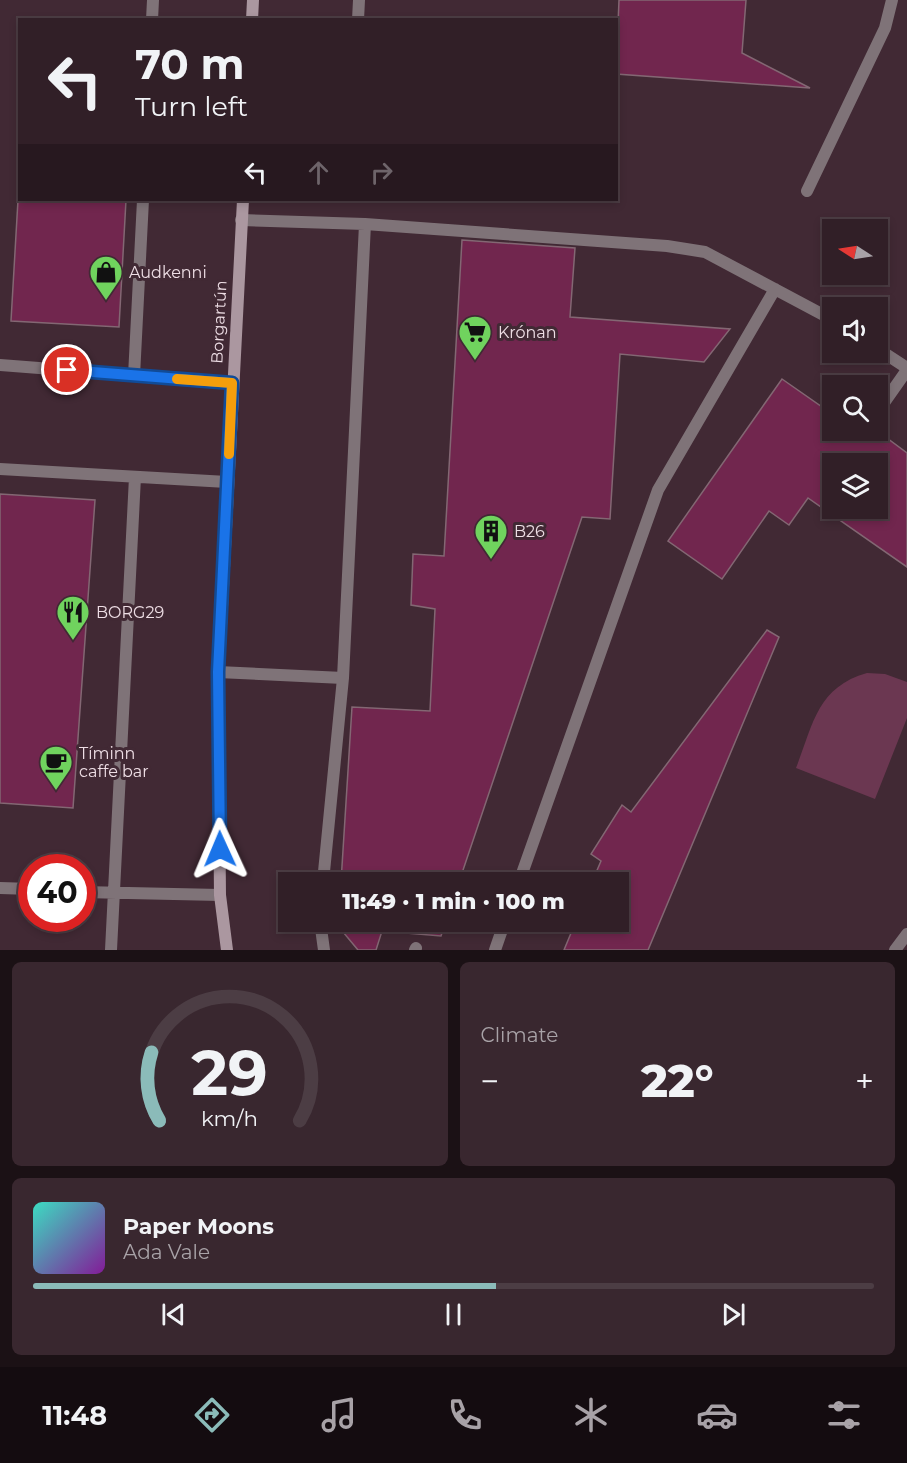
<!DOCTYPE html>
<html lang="en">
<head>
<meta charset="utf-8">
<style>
	:root { --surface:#311f27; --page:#39272f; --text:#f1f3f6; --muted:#a8a2a7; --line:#4c3d44; --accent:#8bbbb9 }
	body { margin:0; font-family:Montserrat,sans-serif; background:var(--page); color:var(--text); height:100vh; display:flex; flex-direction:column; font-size:22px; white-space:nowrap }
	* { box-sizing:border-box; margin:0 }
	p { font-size:20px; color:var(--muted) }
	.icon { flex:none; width:33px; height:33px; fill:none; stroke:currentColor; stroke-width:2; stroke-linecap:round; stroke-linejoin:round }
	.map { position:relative; height:950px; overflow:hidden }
	.drawer { display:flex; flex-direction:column; gap:12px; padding:12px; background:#1b1115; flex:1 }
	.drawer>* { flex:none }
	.top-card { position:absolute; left:18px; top:18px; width:600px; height:183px; border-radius:0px; box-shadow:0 3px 9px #0003,0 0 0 2px var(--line); background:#311f27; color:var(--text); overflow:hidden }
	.needle { width:39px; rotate:282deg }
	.controls { position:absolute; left:822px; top:219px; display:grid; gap:12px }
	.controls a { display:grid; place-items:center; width:66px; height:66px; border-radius:0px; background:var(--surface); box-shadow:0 3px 9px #0003,0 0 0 2px var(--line); font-size:30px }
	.speed { position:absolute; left:18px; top:854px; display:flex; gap:12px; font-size:30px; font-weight:700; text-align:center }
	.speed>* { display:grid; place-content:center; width:78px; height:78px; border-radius:50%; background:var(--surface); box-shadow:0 3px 9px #0003,0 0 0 2px var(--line); line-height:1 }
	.speed .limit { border:9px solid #d22; background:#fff; color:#111 }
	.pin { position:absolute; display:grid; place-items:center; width:51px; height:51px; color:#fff; margin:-26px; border:3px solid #fff; border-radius:50%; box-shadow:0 2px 6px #0007 }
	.me { position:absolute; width:66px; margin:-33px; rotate:359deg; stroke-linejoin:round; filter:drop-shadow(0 0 4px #0008) }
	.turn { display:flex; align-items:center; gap:21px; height:126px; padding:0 18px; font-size:27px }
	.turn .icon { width:78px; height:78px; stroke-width:2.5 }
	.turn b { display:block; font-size:42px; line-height:51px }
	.lanes { display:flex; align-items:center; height:57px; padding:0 18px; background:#0003; justify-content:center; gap:30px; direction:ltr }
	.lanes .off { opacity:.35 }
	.big { font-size:45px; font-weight:800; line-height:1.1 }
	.drawer .tile { flex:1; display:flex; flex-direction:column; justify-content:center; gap:9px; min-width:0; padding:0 21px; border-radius:9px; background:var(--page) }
	.drawer .dial { align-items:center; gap:0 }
	.dial svg { height:156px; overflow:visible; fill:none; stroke:var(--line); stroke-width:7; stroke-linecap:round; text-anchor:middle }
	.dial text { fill:var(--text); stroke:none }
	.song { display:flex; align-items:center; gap:18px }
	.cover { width:72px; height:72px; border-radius:9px; background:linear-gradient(135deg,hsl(170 70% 55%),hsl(290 70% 35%)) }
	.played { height:6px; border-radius:3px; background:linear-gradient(90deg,var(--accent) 55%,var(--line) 55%) }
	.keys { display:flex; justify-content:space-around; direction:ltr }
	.heat { display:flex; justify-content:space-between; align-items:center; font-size:33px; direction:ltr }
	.drawer .tiles { flex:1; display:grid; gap:12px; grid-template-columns:1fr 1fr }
	.tile:last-child { grid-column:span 2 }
	.trip { position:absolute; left:278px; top:872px; width:351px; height:60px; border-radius:0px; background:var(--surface); box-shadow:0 3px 9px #0003,0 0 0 2px var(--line); font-weight:800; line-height:60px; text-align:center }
	.menu { display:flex; height:96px; justify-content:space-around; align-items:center; background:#140c10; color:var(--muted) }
	.menu .icon { width:42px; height:42px }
	.menu .current { color:var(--accent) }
	.menu b { font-size:27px; color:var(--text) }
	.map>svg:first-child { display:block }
	.green { fill:#6b3751 }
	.building { fill:#71264e; stroke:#836773; stroke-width:1.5; fill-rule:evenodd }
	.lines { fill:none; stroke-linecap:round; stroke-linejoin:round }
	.lane { stroke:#7f7378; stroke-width:12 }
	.street { stroke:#7f7378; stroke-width:12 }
	.secondary { stroke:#ab97a0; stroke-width:12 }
	.route-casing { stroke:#114b97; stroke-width:15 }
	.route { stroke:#1a73e8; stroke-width:10 }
	.slow { stroke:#f59e0b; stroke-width:10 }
	.labels { text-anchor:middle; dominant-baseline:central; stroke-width:6; stroke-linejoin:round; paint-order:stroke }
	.poi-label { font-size:16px; fill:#eedee5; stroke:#412934; text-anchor:start }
	.street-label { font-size:16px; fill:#eedee5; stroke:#412934 }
</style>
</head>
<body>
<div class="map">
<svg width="907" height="950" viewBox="0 0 907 950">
	<rect width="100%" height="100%" fill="#412934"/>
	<!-- green -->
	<path class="green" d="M867,673L885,674L907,682V718L875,799L796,768C813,725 817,687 867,673Z"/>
	<!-- building -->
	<path class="building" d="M619,0H746L742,53L810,88L616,74Z
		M18,200H126L119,327L11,321Z
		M462,240L575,248L570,317L730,329L704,362L620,354L610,519L582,517L459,882H341L352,707L430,711L435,609L411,605L413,554L444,556Z
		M782,379L832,414V430H876L907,453V567L808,498L789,525L769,511L722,579L668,541ZM832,464H878V508H832Z
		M0,494L95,500L73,808L0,803Z
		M767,630L779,637L648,950H564L576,921H618V882H592L601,861L591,854L622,805L631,812Z
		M338,921H446L441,936L382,931L376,950H358L338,926Z"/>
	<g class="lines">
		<!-- lane -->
		<path class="lane" d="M152,20L153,0
			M358,20L359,0
			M807,191L885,28L892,0
			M241,220L365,224L667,246L705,252L831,319
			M0,365L233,383
			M134,376L143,200
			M881,407L907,370
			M0,469L227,482
			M218,672L343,678
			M323,882L343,678L365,224
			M519,882L658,490L775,289
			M0,888L32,889
			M82,892L220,895
			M320,921L324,950
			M111,950L135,477
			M415,950L416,948
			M495,950L505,921
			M895,950L907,934"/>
		<!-- street -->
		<path class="street" d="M831,319L832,320
			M878,349L907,368"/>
		<!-- secondary -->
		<path class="secondary" d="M252,20L253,0
			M227,950L220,895L218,684L243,200"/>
	</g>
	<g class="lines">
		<defs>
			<path id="route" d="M67,370L232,383L218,672L220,849"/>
		</defs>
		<!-- route casing -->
		<use href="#route" class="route-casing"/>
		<!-- route -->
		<use href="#route" class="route"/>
		<!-- slow -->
		<path class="slow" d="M177,379L232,383L229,454"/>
	</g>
	<!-- icons -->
	<defs>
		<symbol id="shop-pin" viewBox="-11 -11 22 30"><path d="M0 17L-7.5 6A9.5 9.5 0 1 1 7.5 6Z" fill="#70d35e" stroke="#412934"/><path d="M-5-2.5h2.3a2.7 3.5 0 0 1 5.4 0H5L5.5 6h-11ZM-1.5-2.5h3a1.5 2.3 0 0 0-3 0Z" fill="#111"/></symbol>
		<symbol id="supermarket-pin" viewBox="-11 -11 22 30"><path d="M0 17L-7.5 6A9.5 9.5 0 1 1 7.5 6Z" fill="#70d35e" stroke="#412934"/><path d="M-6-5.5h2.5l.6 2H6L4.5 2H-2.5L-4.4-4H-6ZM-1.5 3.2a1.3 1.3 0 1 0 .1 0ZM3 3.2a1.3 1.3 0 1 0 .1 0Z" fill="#111"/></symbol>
		<symbol id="building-pin" viewBox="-11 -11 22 30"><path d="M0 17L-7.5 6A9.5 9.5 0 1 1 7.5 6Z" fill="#70d35e" stroke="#412934"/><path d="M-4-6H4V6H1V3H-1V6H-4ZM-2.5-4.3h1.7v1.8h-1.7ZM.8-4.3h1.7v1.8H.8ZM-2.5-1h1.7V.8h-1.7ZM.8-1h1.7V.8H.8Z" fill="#111"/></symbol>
		<symbol id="restaurant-pin" viewBox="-11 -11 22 30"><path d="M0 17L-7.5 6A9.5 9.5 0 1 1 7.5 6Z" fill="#70d35e" stroke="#412934"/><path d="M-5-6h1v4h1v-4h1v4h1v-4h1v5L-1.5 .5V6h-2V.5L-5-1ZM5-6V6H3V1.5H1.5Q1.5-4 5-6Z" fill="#111"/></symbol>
		<symbol id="cafe-pin" viewBox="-11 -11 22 30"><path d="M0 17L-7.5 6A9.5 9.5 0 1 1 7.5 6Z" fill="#70d35e" stroke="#412934"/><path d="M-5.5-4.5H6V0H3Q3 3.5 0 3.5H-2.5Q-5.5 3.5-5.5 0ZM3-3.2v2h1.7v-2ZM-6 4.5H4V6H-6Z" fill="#111"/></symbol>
	</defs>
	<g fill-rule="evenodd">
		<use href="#shop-pin" x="87" y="253" width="38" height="52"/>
		<use href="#supermarket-pin" x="456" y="313" width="38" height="52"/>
		<use href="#building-pin" x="472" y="512" width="38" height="52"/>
		<use href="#restaurant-pin" x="54" y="593" width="38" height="52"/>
		<use href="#cafe-pin" x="37" y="743" width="38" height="52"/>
	</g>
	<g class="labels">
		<!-- poi labels -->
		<g class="poi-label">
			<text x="129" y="272">Audkenni</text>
			<text x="498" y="332">Krónan</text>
			<text x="514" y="531">B26</text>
			<text x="96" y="612">BORG29</text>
			<text x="79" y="753">Tíminn<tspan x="79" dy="18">caffe bar</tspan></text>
		</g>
		<!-- street labels -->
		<g class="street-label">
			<text transform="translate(219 322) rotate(-87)">Borgartún</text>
		</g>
	</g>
</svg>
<div class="controls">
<a><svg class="needle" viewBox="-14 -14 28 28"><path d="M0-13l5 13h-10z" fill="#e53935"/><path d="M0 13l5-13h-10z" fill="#a8a2a7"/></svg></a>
<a><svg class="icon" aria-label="sound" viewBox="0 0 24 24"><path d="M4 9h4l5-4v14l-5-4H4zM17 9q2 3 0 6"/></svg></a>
<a><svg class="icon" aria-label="search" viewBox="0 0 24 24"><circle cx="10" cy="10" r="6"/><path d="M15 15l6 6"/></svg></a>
<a><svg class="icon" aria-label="layers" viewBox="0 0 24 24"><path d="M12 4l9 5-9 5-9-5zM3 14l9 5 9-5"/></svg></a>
</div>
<div class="speed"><div class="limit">40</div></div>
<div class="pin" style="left:67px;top:370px;background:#d93025"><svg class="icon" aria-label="arrive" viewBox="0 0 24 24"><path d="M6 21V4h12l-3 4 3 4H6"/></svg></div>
<svg class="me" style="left:220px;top:849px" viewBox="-20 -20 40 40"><path d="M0-17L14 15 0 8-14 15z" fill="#1a73e8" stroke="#fff" stroke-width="4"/></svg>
<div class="trip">11:49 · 1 min · 100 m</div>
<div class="top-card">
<div class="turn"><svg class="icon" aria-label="left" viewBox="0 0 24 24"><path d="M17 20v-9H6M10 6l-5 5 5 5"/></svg><div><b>70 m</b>Turn left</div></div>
<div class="lanes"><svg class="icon" aria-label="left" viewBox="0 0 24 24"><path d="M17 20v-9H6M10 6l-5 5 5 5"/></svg><svg class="icon off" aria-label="ahead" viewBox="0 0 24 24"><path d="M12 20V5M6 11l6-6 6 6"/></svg><svg class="icon off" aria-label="right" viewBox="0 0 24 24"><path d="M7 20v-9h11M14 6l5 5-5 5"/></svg></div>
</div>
</div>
<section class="drawer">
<div class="tiles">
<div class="tile dial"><svg viewBox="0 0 100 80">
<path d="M14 69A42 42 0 1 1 86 69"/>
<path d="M14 69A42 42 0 0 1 10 34" stroke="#8bbbb9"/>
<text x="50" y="56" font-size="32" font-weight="700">29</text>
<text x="50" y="72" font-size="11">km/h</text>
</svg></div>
<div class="tile"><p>Climate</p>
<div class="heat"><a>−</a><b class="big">22°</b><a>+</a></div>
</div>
<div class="tile">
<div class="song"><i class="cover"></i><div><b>Paper Moons</b><p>Ada Vale</p></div></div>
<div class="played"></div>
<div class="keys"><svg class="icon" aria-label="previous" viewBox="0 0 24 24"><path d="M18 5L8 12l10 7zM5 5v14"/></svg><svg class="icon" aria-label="pause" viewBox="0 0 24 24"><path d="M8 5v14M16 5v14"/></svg><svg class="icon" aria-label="next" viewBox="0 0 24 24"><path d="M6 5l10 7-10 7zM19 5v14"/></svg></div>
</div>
</div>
</section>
<nav class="menu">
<b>11:48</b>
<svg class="icon current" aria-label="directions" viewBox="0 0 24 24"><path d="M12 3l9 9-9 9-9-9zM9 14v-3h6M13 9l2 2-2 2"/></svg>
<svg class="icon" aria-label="music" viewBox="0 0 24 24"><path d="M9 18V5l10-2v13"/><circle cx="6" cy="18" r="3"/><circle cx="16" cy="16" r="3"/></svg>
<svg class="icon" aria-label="phone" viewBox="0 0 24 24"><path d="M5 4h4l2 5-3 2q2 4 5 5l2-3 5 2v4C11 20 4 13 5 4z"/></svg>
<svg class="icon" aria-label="climate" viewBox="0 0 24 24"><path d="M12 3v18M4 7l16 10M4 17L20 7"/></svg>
<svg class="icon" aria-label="car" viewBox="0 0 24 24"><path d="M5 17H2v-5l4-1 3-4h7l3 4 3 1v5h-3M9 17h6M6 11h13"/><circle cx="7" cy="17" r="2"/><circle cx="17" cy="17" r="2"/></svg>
<svg class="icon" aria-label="filters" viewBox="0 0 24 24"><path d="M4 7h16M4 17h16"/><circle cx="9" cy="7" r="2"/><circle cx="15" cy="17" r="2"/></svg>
</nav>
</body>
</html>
